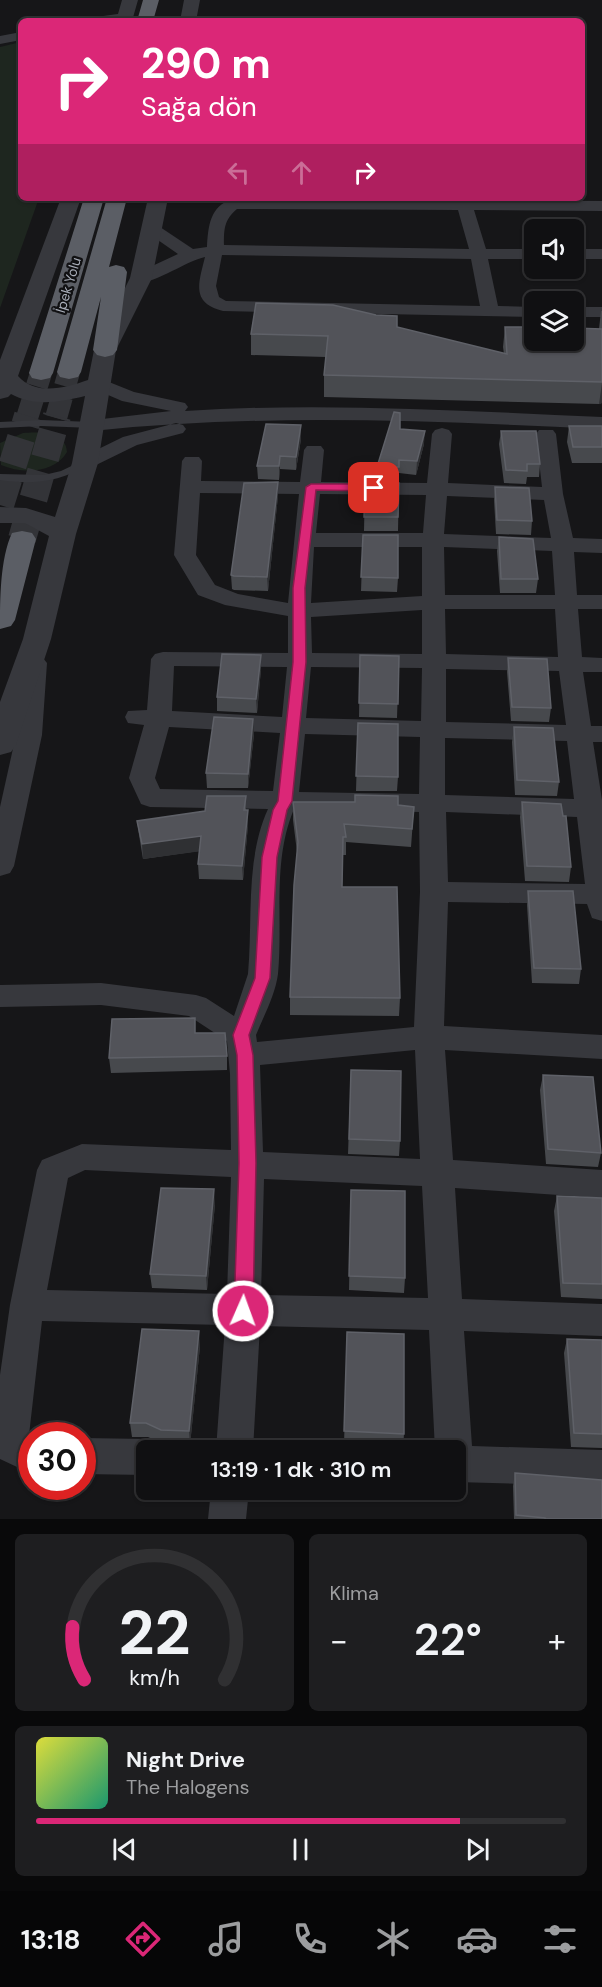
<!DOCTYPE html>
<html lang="tr">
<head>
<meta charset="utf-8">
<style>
	:root { --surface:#101012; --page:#1e1e20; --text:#f1f3f6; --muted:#9c9d9f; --line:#303032; --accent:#db2777 }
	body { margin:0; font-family:"DM Sans",sans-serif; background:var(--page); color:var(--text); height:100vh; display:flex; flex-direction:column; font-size:22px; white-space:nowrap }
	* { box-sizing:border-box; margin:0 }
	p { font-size:20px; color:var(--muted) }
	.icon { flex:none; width:33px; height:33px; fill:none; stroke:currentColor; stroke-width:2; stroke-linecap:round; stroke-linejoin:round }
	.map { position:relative; height:1519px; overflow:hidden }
	.panel { display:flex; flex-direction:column; gap:15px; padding:15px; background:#09090a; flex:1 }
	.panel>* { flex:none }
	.banner { position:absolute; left:18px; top:18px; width:567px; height:183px; border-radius:9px; box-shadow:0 2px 4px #0004,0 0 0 2px var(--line); background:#db2777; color:#fff; overflow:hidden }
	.controls { position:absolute; left:524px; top:219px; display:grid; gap:12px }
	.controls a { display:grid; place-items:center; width:60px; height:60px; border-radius:9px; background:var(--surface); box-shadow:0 2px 4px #0004,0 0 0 2px var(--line); font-size:30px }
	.speed { position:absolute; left:18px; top:1422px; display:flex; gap:12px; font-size:30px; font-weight:700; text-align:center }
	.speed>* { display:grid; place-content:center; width:78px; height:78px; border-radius:50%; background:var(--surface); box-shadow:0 2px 4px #0004,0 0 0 2px var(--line); line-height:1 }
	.speed .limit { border:9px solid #d22; background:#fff; color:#111 }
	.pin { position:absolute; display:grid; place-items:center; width:51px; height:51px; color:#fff; margin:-26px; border-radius:12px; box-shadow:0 3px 9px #0006 }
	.me { position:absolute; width:66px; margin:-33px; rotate:2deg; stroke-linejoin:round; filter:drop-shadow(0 0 4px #0008) }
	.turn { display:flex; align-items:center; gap:21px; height:126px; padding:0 24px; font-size:27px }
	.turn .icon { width:78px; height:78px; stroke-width:2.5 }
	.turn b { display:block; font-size:42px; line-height:51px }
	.lanes { display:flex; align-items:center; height:57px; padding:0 24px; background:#0003; justify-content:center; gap:30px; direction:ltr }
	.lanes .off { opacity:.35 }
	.big { font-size:45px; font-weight:600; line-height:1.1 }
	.panel .card { flex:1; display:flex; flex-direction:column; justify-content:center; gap:9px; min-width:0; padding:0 21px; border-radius:9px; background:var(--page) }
	.panel .dial { align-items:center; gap:0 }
	.dial svg { height:156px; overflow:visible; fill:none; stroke:var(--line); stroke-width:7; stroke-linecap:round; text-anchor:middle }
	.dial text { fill:var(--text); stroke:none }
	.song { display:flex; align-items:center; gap:18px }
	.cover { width:72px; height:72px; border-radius:9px; background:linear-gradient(135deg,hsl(60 70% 55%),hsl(160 70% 35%)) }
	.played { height:6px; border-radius:3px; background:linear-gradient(90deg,var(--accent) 80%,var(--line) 80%) }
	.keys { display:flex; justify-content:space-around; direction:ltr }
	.heat { display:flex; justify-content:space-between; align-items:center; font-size:33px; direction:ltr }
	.panel .tiles { flex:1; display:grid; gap:15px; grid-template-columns:1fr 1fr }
	.card:last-child { grid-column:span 2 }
	.trip { position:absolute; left:136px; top:1440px; width:330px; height:60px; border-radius:9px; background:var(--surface); box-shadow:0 2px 4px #0004,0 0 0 2px var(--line); font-weight:600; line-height:60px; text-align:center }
	.dock { display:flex; height:96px; justify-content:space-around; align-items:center; background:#060607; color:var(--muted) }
	.dock .icon { width:42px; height:42px }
	.dock .current { color:var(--accent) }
	.dock b { font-size:27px; color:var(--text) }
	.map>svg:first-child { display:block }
	.green { fill:#1e261f }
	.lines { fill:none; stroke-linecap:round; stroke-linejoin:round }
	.trunk-tunnel-far1 { stroke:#333438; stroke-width:22; stroke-dasharray:22 11; stroke-linecap:butt }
	.trunk-tunnel { stroke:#333438; stroke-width:28; stroke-dasharray:28 14; stroke-linecap:butt }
	.service { fill:#37383d; fill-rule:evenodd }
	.minor { fill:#37383d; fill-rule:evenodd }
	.tertiary { fill:#37383d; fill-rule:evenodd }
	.trunk { fill:#5b5e65; fill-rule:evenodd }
	.wall { fill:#47494d }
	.shaded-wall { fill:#2f3033 }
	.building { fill:#525359; stroke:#5f6168; stroke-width:1.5 }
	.route { fill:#db2777; stroke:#8e194d; stroke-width:1.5 }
	.labels { text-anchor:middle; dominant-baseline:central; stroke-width:4.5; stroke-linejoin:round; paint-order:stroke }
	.far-street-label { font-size:14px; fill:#a8adb8; stroke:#111113 }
</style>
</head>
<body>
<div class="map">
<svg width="602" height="1519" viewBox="0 0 602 1519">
	<rect width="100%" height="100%" fill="#161618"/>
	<!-- green -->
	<path class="green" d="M21,42V198H39L0,308V47Z
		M23,433C38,432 66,431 67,452C54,474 22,474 1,465L0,443Z"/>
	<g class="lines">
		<!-- trunk-tunnel-far1 -->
		<path class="trunk-tunnel-far1" d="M27,418L41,373
			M56,418L69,372"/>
		<!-- trunk-tunnel -->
		<path class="trunk-tunnel" d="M0,505L28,416
			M22,539L57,416"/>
		<!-- service -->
		<path class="service" d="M41,420L92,422L97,425L92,428L41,426L0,428V422Z
			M84,460L88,461V465C60,482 31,485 0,480V474L44,475L61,471Z"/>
		<!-- minor -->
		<path class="minor" d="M125,13L131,17L130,20L90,21L96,17Z
			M21,32V40L0,44V36Z
			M233,199L602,201V211L474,210L486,249H534V259H488L498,306L534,307V317L223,311C190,303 199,282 205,257C185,261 153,286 135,282L132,278L135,274L178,254L145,231L143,228L145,225H157L193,249L207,247C208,227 210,205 233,199ZM237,209L458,210L469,249L224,245C224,229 224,220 237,209ZM222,255L471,259L480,306L226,301L219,297L216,286Z
			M573,249H602V259H573Z
			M573,307H602V317H573Z
			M99,378L134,392L185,403L188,407L185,411C324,402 463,411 602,417V429C431,421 262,413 92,431L85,429L82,425L85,421L171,411L122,401L92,388L89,384L92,380Z
			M176,423L183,425L186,429L183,433L137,445L92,467H78L75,463L78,459L123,437Z
			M442,428L449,430L452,434L448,483L542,487L536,434L539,430H553L556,434L563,494L573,538L602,539V553L574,552L577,595H602V609H578L582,657L602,658V672H583L591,726H602V742H593L602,800V921L592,918L587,904L448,902L444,1026L602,1035V1059L445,1050L453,1160L602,1170V1198L455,1188L462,1299L602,1304V1336L464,1331L472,1446L602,1450V1486L456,1482V1450H435L429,1330L260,1326L253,1450H216L225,1325L42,1321L29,1435L32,1436V1474L0,1459V1375L10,1305L37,1170L42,1160L82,1144L231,1150L230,1074L227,1041L189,1016L101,1005L0,1007V985L101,983L196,995L206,998L234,1016L248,974C253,920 245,859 268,809L150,807L141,804L129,778L144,725L128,723L125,717L128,711L147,710L151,659L155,654L163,652L288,653V616L225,605L198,595L174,555L182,461L185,457H199L202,461L201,481L300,482L304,450L307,446H321L324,450L321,482L427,483L432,434L435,430ZM200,493L299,494L288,603L238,594L215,585L196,555ZM320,494L426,495L423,533H316ZM447,496L544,500L551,538L444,534ZM314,547H422V596L311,603ZM444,547L552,551L555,595H445ZM445,609H555L558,657L446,654ZM422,610V654L312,653L311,617ZM174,666L287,667L282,717L172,711ZM311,667L422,668L421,721L306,718ZM446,669L559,671L566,725L446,722ZM169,727L280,733L273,791L160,789L155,778ZM305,734L420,737L419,794L299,792ZM445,738L567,741L574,799L445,795ZM294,809L419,812L420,892L414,1027L257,1042L256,1035C264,1015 275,996 278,974C283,920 272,861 294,809ZM446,812L577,817L585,884L448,882ZM415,1050L420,1159L263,1152L260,1065ZM85,1170L231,1177L227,1294L47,1290L68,1178ZM264,1179L422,1186L428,1298L261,1295Z
			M35,656L43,658L47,663L42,735L14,866L10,873L0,876V807L16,735L23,663L27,658Z
			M82,1438L147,1439L160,1444L163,1450H147V1475L82,1474Z
			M211,1490H249L246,1519H208Z"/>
		<!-- tertiary -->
		<path class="tertiary" d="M122,0H138L132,21H116Z
			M184,0H200L196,21H180Z
			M61,198H81L18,376C36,396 65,388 88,380L94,350L130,278L148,198H168L152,278L116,350L98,463L76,534L51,639L16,745L11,752L0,755V702L23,639L49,536L25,523H0V507L26,508L55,517L72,463L85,396C61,402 34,407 11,394L8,397L0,399V360Z"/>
		<!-- trunk -->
		<path class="trunk" d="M143,0H159L153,21H137Z
			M84,198H104L53,373L50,378L41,380L32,378L29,373Z
			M107,198H127L109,267L116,265L124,267L127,272L117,350L113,355L105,357L97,355L93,350L101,297L81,372L78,377L69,379L60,377L57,372Z
			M22,531L32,533L36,539L15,620L11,626L0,629C0,599 0,559 12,533Z"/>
	</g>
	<!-- wall -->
	<path class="wall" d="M601,311H602V403L599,404L324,397V375L326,357L251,355V334L397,327L504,354L503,347L505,327L599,329Z
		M569,426H602V463H572L567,442Z
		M400,429L424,444L416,475L399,473V480H377V467Z
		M501,431L540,464L539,477H527L526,484L504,483L499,444Z
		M301,439L296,470L280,469L279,480L258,479L257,466Z
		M278,482V496L268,591L234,590L232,589L231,575Z
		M399,483L398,531H364L365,484Z
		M495,487L532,521L531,535L496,534L494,500Z
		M363,535L398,578L397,592L361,591Z
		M499,537L538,579L536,593H500L497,551Z
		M261,655V669L257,713L217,711V697Z
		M360,655L399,656L397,718L359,717Z
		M508,658L551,708L549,722L511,721L507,672Z
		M358,723L398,777L397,791H356Z
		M514,727L559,782L557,796L515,795L512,742Z
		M254,734L248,788H207L206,773Z
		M246,796V810H248V825L243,880L199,879L198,864L199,851L143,859L139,835L137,821L205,811Z
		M293,802L414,807L411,847L346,842V855H343L342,887L400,998L399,1016L290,1015V997L297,852L293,820Z
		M522,802L563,816L571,867L569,882L525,881L520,817Z
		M528,891L581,969L579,984L532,983L527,905Z
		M196,1033L227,1056V1070L111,1073L109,1058Z
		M351,1070L400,1141L399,1156L348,1154Z
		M543,1075L601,1153L598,1167L546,1164L540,1090Z
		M351,1190L405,1278L404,1293L349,1290Z
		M557,1196L602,1198V1299L561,1297L554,1211Z
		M215,1204L207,1290L152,1288L150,1274Z
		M347,1332L404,1434L403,1448L344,1445Z
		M567,1339L602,1340V1448L571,1447L564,1353Z
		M200,1346L190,1445L163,1444L148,1437H132L130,1423Z
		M515,1473L602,1519H514L513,1486Z"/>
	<!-- shaded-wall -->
	<path class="shaded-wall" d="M602,383V403L599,404Z
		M301,425V439L296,470V457Z
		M425,431L424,444L416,475L417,461Z
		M280,456V469L279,480V466Z
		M278,482V496L268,591L267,577Z
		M261,655V669L257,713L256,699Z
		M253,719L254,734L248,788V774Z
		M248,810V825L243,880L242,866Z
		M201,836L202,851L143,859L142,844Z
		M214,1189L215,1204L207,1290L206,1276Z
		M199,1331L200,1346L190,1445L189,1431Z"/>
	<!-- building -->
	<path class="building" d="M256,303L333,305L376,315L397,316V327L507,354L505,327H534V340H573V328L602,329V382L324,375L328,336L251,334Z
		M394,412L400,413V429L425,431L417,461L399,460V467H377Z
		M266,424L301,425L296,457L280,456L279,466H257Z
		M569,426H602V447H573Z
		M501,431H536L540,464H527V471L506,470Z
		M278,482L267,577L234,576L231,575L244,483Z
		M399,483L398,517H364L365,484Z
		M495,487L529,488L532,521L497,520Z
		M363,535H398V578L361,577Z
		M499,537L533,539L538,579H501Z
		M222,654L261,655L256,699L217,697Z
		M360,655L399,656L398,704L359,703Z
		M508,658L547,659L551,708L512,707Z
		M214,717L253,719L248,774L206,773Z
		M358,723L398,724V777L356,776Z
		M514,727L553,728L559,782L517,780Z
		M355,795L398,796V805L414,807L412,829L344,824L346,837H343L342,887H397L400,998L290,997L294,885L298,842L293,802H355Z
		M207,796H246L244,810H248L242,866L198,864L201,836L142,844L137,821L205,811Z
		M522,802L561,804L563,816H566L571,867L527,866Z
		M528,891H573L581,969L534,968Z
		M195,1018V1033H225L227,1056L109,1058L112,1019Z
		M351,1070L401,1071L400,1141L349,1139Z
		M543,1075L593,1077L601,1153L548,1149Z
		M161,1188L214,1189L206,1276L150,1274Z
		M351,1190L405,1191V1278L349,1276Z
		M557,1196L602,1198V1284L563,1283Z
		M142,1329L199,1331L189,1431L161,1430L146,1423H130Z
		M347,1332L404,1334V1434L344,1431Z
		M567,1339L602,1340V1434L574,1433Z
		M515,1473L602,1480V1519H545V1518L516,1515Z"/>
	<!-- route -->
	<path class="route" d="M311,484H374L379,488L374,491L316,490L305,588L306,662L292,801L287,810L277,857L270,978L249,1035L253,1055L256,1163L253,1311L250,1317L243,1319L237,1317L234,1311L239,1163L237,1055L233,1035L255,978L262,857L273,810L278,801L293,662V588L306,487Z"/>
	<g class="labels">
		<!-- far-street labels -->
		<g class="far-street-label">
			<text transform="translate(68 285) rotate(-73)">İpek Yolu</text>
		</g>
	</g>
</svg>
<div class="controls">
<a><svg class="icon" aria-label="sound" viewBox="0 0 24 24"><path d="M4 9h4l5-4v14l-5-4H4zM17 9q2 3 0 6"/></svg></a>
<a><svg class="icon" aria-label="layers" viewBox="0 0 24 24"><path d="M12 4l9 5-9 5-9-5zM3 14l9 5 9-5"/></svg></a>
</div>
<div class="speed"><div class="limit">30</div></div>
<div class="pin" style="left:374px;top:488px;background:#d93025"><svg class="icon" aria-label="arrive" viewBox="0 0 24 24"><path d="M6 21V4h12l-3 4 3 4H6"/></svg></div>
<svg class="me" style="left:243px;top:1311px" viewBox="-20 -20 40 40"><circle r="17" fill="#db2777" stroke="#fff" stroke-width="3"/><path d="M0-11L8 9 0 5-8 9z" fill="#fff"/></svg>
<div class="trip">13:19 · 1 dk · 310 m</div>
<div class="banner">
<div class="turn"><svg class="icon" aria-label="right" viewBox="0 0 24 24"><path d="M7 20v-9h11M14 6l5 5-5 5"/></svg><div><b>290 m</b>Sağa dön</div></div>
<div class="lanes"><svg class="icon off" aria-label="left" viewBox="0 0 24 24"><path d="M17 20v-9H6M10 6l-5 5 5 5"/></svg><svg class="icon off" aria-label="ahead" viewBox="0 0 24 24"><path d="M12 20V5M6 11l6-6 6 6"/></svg><svg class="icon" aria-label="right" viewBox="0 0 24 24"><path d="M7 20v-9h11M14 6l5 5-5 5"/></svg></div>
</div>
</div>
<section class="panel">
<div class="tiles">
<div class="card dial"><svg viewBox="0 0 100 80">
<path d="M14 69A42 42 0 1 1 86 69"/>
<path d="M14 69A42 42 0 0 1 8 42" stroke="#db2777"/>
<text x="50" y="56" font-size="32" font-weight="700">22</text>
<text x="50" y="72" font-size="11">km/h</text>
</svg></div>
<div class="card"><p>Klima</p>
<div class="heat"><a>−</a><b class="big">22°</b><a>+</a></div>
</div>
<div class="card">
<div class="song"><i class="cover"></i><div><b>Night Drive</b><p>The Halogens</p></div></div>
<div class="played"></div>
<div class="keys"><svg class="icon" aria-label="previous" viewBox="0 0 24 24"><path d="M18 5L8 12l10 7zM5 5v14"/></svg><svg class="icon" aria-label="pause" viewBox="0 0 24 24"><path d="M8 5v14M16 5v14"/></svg><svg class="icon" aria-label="next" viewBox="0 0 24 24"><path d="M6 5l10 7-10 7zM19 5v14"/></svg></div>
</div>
</div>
</section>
<nav class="dock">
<b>13:18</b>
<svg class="icon current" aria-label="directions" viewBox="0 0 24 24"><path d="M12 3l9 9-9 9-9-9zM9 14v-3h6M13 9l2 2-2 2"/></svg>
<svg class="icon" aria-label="music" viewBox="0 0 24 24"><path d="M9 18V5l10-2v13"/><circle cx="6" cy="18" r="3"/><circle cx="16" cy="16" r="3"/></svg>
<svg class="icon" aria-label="phone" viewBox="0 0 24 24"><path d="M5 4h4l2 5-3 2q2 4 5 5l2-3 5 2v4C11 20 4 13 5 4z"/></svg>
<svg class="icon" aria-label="climate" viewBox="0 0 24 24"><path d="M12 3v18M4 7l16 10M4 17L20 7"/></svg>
<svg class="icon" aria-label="car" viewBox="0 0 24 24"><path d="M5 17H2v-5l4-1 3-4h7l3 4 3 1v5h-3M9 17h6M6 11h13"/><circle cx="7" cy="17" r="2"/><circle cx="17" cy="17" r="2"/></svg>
<svg class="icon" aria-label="filters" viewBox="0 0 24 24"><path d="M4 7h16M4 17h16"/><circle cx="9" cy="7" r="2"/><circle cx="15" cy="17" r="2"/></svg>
</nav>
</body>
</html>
